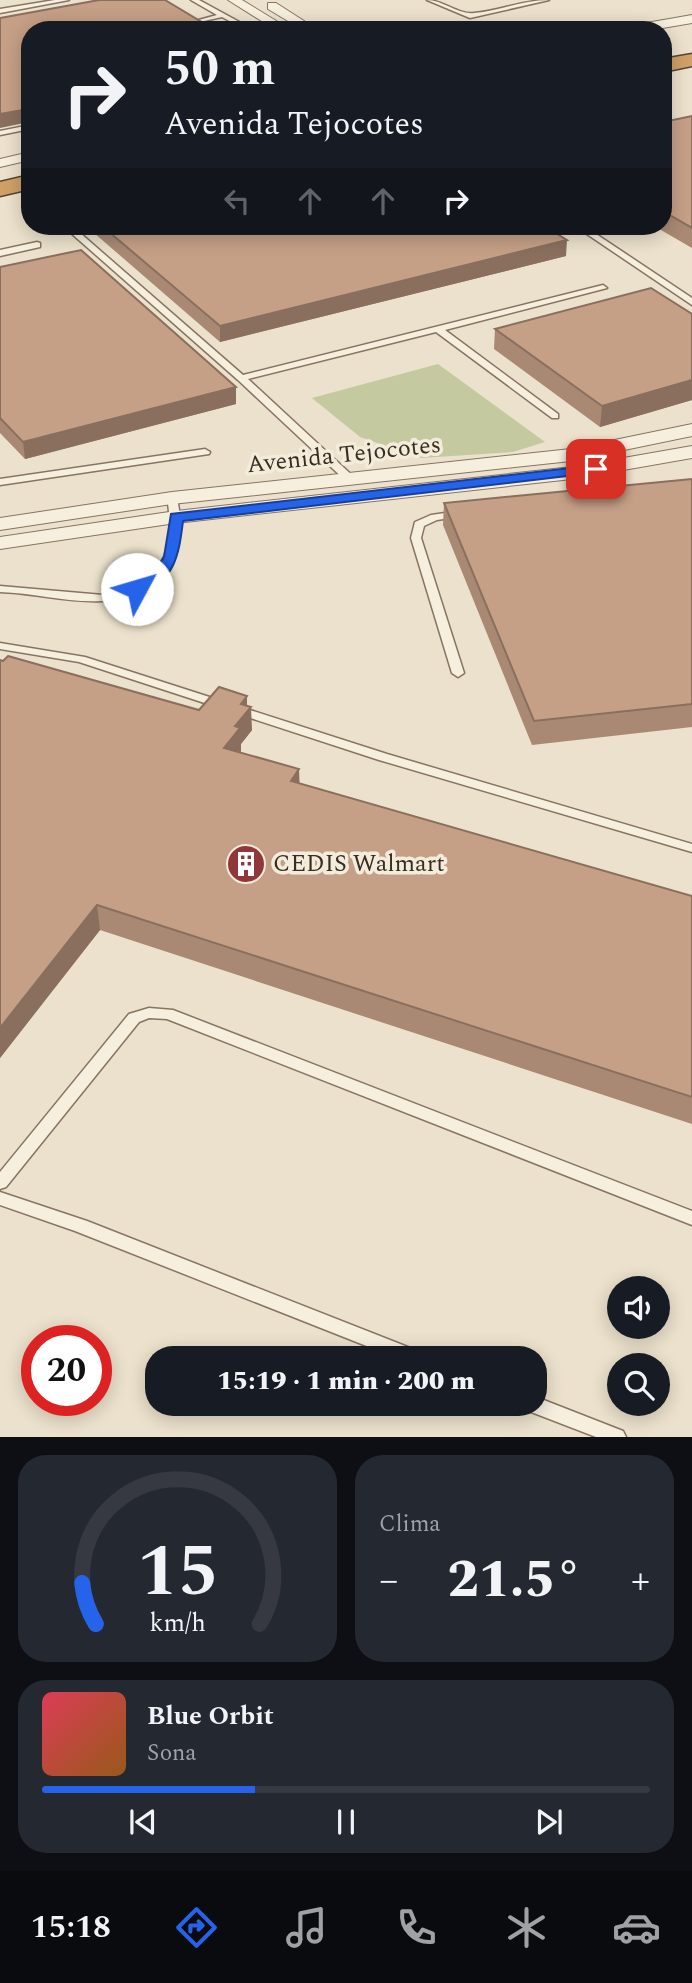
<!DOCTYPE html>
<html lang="es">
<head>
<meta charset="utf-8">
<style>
	:root { --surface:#171b24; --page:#242831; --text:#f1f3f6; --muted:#9ea1a6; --line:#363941; --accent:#2563eb }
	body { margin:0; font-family:Spectral,serif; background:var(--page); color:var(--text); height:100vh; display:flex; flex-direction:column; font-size:26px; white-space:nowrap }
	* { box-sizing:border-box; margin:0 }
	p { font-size:23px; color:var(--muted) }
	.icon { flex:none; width:38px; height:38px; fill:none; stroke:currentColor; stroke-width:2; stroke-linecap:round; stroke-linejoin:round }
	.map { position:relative; height:1437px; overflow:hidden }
	.drawer { display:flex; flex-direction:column; gap:18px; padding:18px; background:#0d0f14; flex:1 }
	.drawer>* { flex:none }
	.banner { position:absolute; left:21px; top:21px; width:651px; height:214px; border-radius:28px; box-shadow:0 4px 18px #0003; background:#171b24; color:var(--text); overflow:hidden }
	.tools { position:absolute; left:607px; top:1276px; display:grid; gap:14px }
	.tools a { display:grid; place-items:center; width:63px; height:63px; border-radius:50%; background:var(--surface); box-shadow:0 4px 18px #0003; font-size:35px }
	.speed { position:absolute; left:21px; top:1325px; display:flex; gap:14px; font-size:35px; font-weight:700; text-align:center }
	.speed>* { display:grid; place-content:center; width:91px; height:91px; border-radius:50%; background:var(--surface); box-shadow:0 4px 18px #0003; line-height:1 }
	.speed .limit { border:10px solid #d22; background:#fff; color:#111 }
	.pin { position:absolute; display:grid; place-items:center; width:60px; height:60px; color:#fff; margin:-30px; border-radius:14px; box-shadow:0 4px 10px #0006 }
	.me { position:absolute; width:77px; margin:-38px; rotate:51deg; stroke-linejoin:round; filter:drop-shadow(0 0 5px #0008) }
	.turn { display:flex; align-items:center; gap:24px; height:147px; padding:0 28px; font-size:32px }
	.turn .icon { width:91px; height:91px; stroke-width:2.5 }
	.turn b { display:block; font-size:49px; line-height:60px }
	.lanes { display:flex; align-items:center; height:66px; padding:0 28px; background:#0003; justify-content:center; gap:35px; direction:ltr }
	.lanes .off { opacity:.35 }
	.big { font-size:52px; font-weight:800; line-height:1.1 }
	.drawer .card { flex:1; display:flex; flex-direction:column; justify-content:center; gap:10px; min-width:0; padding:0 24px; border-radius:28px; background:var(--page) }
	.drawer .dial { align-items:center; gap:0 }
	.dial svg { height:182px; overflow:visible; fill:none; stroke:var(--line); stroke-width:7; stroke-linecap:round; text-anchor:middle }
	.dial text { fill:var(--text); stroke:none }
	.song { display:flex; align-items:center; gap:21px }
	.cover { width:84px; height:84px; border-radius:10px; background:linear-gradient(135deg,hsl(350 70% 55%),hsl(30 70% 35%)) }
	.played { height:7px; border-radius:4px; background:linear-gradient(90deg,var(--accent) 35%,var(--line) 35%) }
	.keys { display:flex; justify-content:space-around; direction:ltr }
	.heat { display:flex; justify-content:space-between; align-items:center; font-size:38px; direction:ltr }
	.drawer .tiles { flex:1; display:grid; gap:18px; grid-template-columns:1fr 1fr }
	.card:last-child { grid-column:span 2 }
	.trip { position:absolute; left:145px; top:1346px; width:402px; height:70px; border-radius:28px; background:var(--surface); box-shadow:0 4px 18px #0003; font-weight:800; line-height:70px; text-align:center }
	.tabs { display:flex; height:112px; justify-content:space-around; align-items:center; background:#090b0e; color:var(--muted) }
	.tabs .icon { width:49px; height:49px }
	.tabs .current { color:var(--accent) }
	.tabs b { font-size:32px; color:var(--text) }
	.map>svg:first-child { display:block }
	.green { fill:#c5c9a0 }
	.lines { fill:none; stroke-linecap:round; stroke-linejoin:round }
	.service-casing { stroke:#877461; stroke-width:3 }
	.minor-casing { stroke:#877461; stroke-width:2 }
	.motorway-casing { stroke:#554334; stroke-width:3 }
	.service { fill:#f6efde; fill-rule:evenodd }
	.minor { fill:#f6efde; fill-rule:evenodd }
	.motorway { fill:#d0a067; fill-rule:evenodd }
	.wall { fill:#a98973 }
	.shaded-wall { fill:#8a6f5e }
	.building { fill:#c59f86; stroke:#8a6f5e; stroke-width:2 }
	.route { fill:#2563eb; stroke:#184099; stroke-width:2 }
	.labels { text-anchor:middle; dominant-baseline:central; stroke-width:7; stroke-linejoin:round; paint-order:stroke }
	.street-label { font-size:24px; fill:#392d23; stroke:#f3ecdb }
	.poi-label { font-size:24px; fill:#392d23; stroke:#f3ecdb; text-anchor:start }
</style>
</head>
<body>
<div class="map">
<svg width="692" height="1437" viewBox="0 0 692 1437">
	<rect width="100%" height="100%" fill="#ebe1cc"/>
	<!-- green -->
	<path class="green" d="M438,364L545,442L513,452L421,458L360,437L312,398Z"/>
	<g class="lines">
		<defs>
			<path id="service" d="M55,0H69L0,13V9Z
				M191,0H199L254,30H246L222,17L195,23V21L217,15Z
				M427,0C443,0 458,15 474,13C499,11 523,0 549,0L470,18Z
				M30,125V129L0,135V131Z
				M63,226H72L243,375L603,285L607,288L445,330L558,414V418H552L436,332L248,379L355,478V482H347L238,380Z
				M575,226H584L692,298V305Z
				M37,242L40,243V247L0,256V250Z
				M205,449L210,452L209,454L0,485V479Z
				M172,495L177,498C189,557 166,599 102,601C68,603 34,593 0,592V586L103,595C161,588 177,551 167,498Z
				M459,511L463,512L464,514L463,516L437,520L424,526L421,538L464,673L458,677L452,673L411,538L415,522L431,515Z
				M0,643L85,657L387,754L692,844V852L379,760L79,662L0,649Z
				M149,1008L173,1010L692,1211V1225L167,1019L149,1018L139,1022L6,1187L0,1189V1172L129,1014Z
				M0,1192L87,1221L423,1353L426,1358H397L75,1231L0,1205Z
				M536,1397L623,1431L626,1437H596L526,1410L523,1404H536Z"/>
			<path id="minor" d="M228,0H242L291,30H276Z
				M268,3H276L318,30H303L268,9Z
				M692,15V23L651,30H623L629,26Z
				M30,152V160L0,167V159Z
				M692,424V436L571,461L172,504L0,530V518L172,492L571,449Z
				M692,446V458L572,479L176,523L0,549V537L176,511L572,467Z"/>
			<path id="motorway" d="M692,54V66L663,72V59Z
				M30,175V189L0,196V182Z"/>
		</defs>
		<!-- service casing -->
		<use href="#service" class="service-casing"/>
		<!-- minor casing -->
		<use href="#minor" class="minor-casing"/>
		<!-- motorway casing -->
		<use href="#motorway" class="motorway-casing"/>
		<!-- service -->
		<use href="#service" class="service"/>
		<!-- minor -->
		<use href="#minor" class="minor"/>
		<!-- motorway -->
		<use href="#motorway" class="motorway"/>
	</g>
	<!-- wall -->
	<path class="wall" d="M692,116V248L654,226H663V122Z
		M86,226H544L566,256L220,342Z
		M0,267L236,404L25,459L0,433Z
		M692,314V400L600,427L494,349L495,329Z
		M692,479V727L532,745L443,525L444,503Z
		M0,660L199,710L247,696V705L252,730L241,744V752L300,784L692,896V1124L100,930L0,1058Z"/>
	<!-- shaded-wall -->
	<path class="shaded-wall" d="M28,109L29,122L0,128V114Z
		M567,240L566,256L220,342V326Z
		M692,380V400L600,427L602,406Z
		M236,387V404L25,459L23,442Z
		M247,696V711L251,707L252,730L241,744V752L225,772L224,748L235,726L241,704Z
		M299,769L300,793L291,781Z
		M97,905L100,930L0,1058V1028Z"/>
	<!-- building -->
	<path class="building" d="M99,0H165L215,30H30V110L28,109L0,114V18Z
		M692,116V228L663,211V122Z
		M102,226H544L567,240L220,326Z
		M81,250L236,387L23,442L0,418V267Z
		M651,288L692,314V380L602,406L495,329Z
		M692,479V704L534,721L444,503Z
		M8,656L199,710L219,687L247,696L241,704L251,707L235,726L240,728L224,748L299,769L291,781L692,896V1097L97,905L0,1028V660L3,661Z"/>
	<!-- route -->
	<path class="route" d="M596,465L603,469L601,472L183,521C179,554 175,583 137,594L130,589L152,575L164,557L171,514Z"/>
	<!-- icons -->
	<defs>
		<symbol id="building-disc" viewBox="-11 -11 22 22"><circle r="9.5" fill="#903739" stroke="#f3ecdb"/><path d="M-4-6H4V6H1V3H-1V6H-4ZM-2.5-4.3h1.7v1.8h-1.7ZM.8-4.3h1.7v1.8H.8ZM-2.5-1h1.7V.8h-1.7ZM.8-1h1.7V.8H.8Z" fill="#fff"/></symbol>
	</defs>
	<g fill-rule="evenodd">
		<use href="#building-disc" x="224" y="842" width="44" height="44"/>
	</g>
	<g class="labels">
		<!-- street labels -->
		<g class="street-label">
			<text transform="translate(344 455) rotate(-6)">Avenida Tejocotes</text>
		</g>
		<!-- poi labels -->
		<g class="poi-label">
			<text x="273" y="864">CEDIS Walmart</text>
		</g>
	</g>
</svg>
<div class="tools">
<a><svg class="icon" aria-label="sound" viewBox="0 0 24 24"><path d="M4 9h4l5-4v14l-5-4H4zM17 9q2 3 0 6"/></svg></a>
<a><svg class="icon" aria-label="search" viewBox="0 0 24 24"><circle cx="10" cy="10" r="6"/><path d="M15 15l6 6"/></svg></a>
</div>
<div class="speed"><div class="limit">20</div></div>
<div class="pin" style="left:596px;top:469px;background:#d93025"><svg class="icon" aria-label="arrive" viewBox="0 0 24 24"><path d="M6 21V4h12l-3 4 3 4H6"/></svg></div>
<svg class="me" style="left:137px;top:589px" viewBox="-20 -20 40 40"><circle r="19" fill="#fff"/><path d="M0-13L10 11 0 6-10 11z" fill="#2563eb"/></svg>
<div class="trip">15:19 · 1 min · 200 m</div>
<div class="banner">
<div class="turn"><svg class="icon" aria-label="right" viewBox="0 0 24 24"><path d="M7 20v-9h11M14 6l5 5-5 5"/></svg><div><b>50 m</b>Avenida Tejocotes</div></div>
<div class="lanes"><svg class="icon off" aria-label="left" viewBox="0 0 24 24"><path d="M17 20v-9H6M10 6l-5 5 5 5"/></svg><svg class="icon off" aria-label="ahead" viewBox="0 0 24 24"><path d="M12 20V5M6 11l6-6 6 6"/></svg><svg class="icon off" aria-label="ahead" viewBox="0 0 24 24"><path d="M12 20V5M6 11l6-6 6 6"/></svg><svg class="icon" aria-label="right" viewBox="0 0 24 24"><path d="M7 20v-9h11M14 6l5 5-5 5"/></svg></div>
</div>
</div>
<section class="drawer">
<div class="tiles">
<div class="card dial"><svg viewBox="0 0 100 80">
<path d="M14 69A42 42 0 1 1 86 69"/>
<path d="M14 69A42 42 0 0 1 8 51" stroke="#2563eb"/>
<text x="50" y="56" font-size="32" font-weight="700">15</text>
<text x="50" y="72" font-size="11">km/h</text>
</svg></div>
<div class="card"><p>Clima</p>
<div class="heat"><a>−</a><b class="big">21.5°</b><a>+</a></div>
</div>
<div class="card">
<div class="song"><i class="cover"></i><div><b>Blue Orbit</b><p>Sona</p></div></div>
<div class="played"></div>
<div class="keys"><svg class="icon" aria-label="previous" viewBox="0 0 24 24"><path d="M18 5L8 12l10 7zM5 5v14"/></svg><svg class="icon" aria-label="pause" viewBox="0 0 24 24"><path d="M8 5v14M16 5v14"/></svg><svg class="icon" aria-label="next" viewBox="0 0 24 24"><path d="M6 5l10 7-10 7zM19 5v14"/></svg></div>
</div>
</div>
</section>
<nav class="tabs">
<b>15:18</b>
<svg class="icon current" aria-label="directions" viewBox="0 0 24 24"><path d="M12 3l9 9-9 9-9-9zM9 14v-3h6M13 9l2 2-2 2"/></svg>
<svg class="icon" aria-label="music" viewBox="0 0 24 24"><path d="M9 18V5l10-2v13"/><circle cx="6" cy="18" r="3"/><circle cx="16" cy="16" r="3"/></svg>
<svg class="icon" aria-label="phone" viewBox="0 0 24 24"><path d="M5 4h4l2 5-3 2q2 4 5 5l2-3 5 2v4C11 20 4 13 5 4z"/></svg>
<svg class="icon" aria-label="climate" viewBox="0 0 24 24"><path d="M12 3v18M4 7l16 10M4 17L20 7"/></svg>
<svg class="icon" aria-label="car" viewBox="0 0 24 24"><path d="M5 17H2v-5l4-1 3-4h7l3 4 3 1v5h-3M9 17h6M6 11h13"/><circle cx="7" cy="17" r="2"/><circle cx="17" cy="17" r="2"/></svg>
</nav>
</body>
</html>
